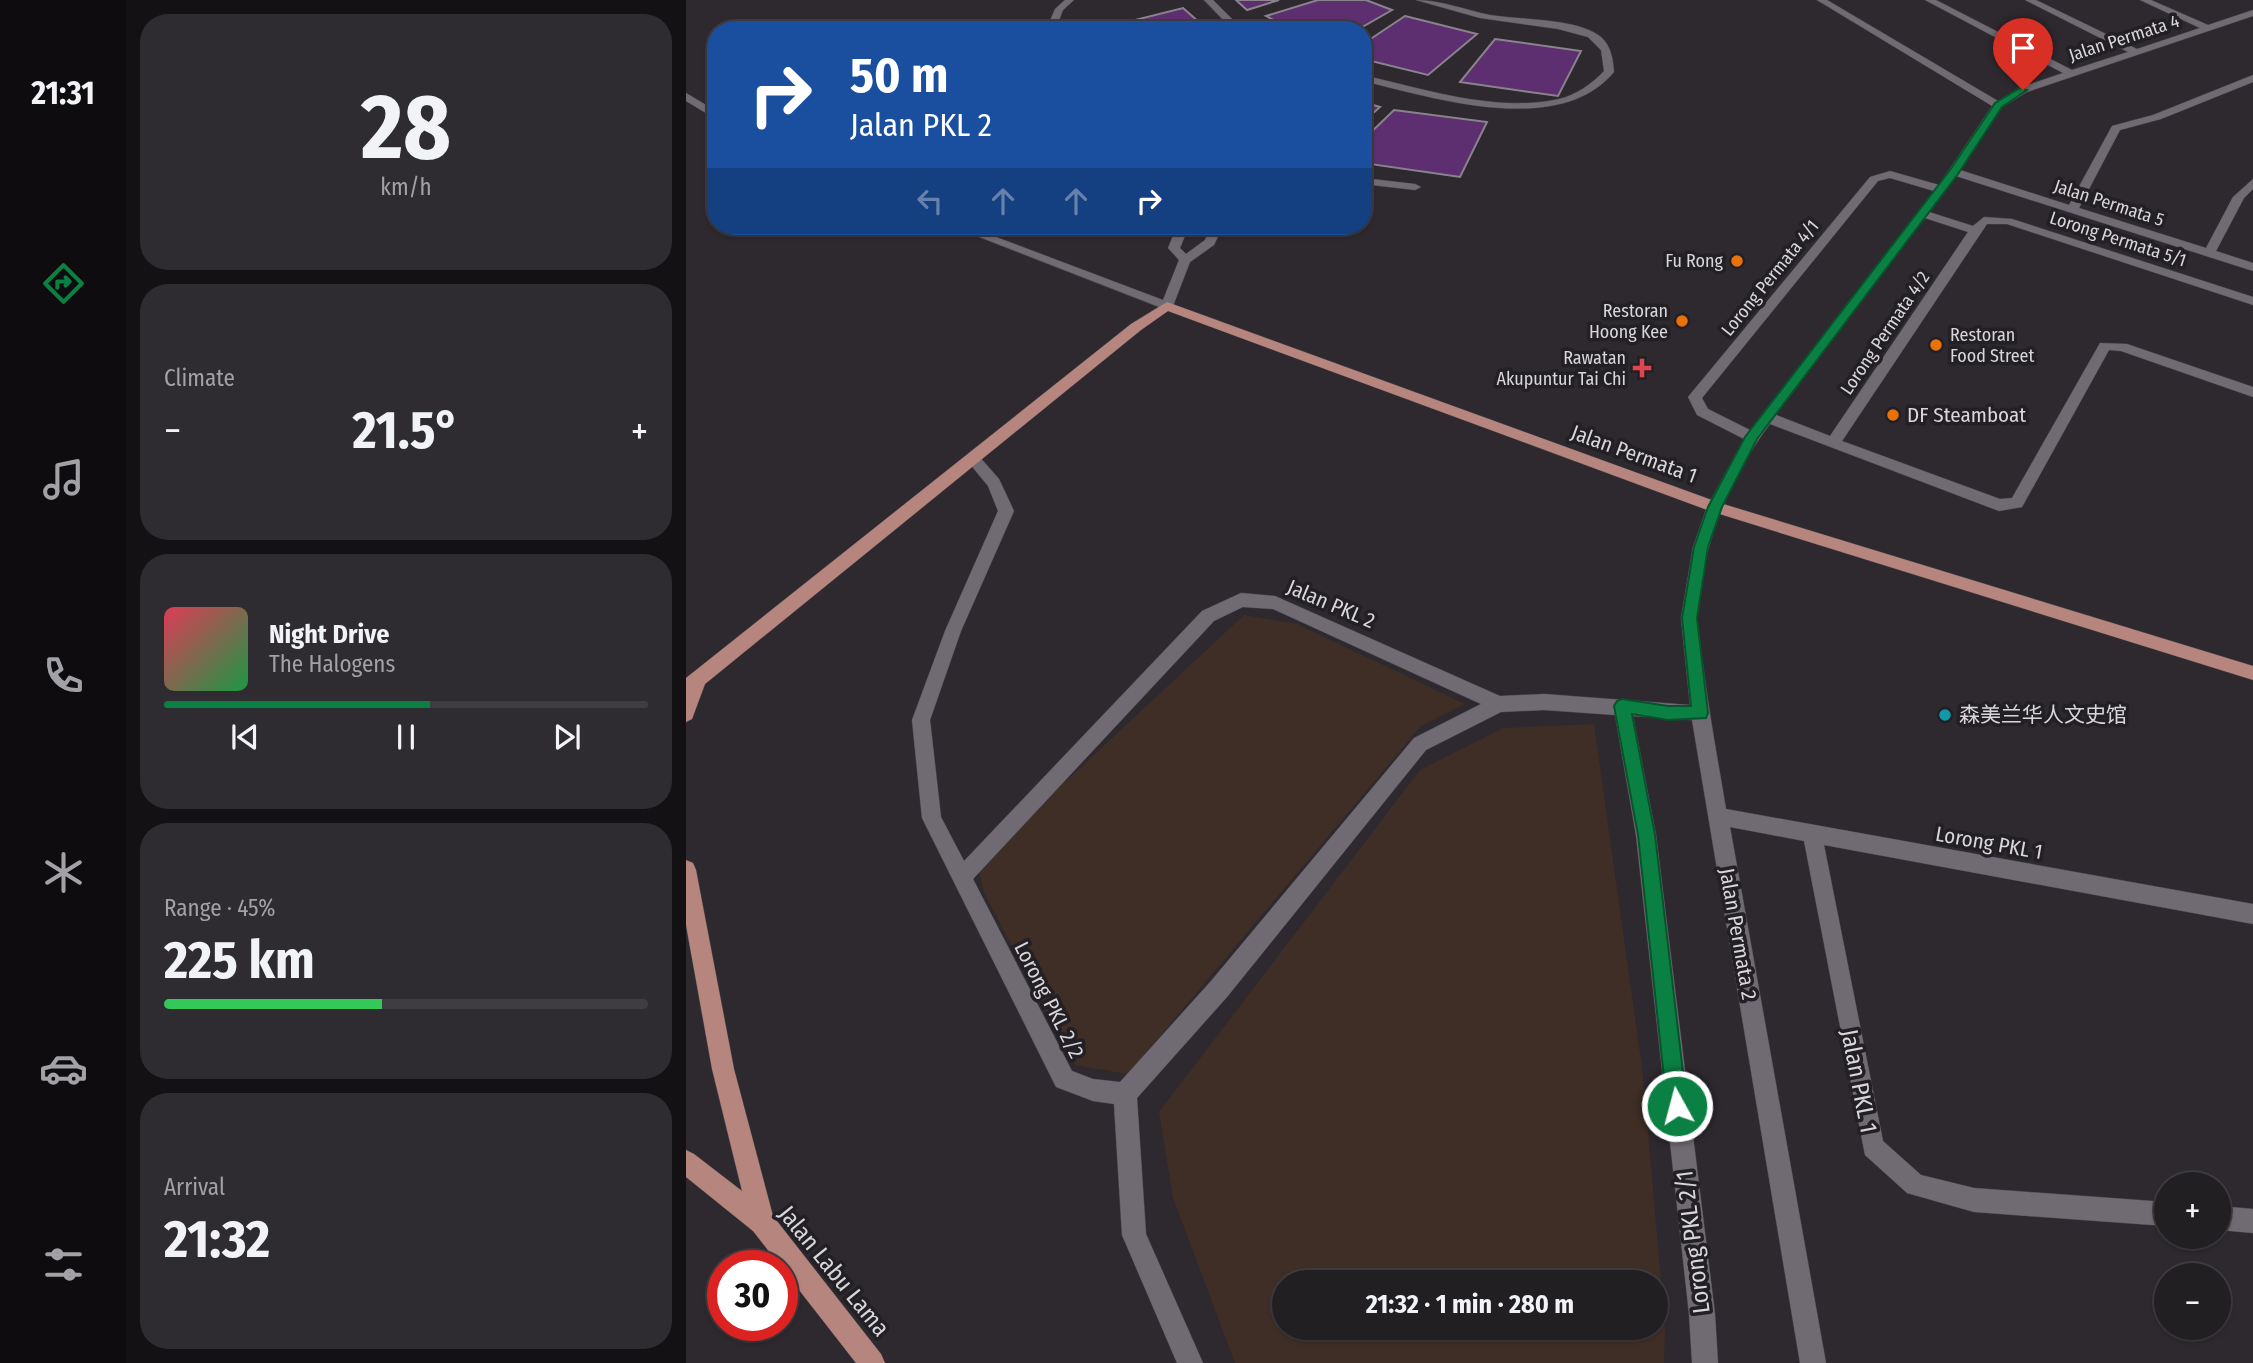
<!DOCTYPE html>
<html lang="en">
<head>
<meta charset="utf-8">
<style>
	:root { --surface:#221f23; --page:#2e2c30; --text:#f1f3f6; --muted:#a2a2a6; --line:#3f3d41; --accent:#0b8043 }
	body { margin:0; font-family:"Fira Sans Condensed","Noto Sans SC",sans-serif; background:var(--page); color:var(--text); height:100vh; display:flex; flex-direction:column; font-size:26px; white-space:nowrap }
	* { box-sizing:border-box; margin:0 }
	p { font-size:23px; color:var(--muted) }
	.icon { flex:none; width:38px; height:38px; fill:none; stroke:currentColor; stroke-width:2; stroke-linecap:round; stroke-linejoin:round }
	.map { position:relative; flex:1; overflow:hidden }
	.sheet { display:flex; flex-direction:column; gap:14px; padding:14px; background:#131113; width:560px }
	.sheet>* { flex:none }
	.hud { position:absolute; left:21px; top:21px; width:665px; height:214px; border-radius:28px; box-shadow:0 2px 5px #0004,0 0 0 2px var(--line); background:#1a4fa0; color:#fff; overflow:hidden }
	.controls { position:absolute; left:1468px; top:1172px; display:grid; gap:14px }
	.controls a { display:grid; place-items:center; width:77px; height:77px; border-radius:50%; background:var(--surface); box-shadow:0 2px 5px #0004,0 0 0 2px var(--line); font-size:35px }
	.speed { position:absolute; left:21px; top:1250px; display:flex; gap:14px; font-size:35px; font-weight:700; text-align:center }
	.speed>* { display:grid; place-content:center; width:91px; height:91px; border-radius:50%; background:var(--surface); box-shadow:0 2px 5px #0004,0 0 0 2px var(--line); line-height:1 }
	.speed .limit { border:10px solid #d22; background:#fff; color:#111 }
	.pin { position:absolute; display:grid; place-items:center; width:60px; height:60px; color:#fff; margin:-72px -30px; border-radius:50% 50% 50% 0; rotate:-45deg; box-shadow:0 0 7px #0007 }
	.pin .icon { rotate:45deg }
	.me { position:absolute; width:77px; margin:-38px; rotate:353deg; stroke-linejoin:round; filter:drop-shadow(0 0 5px #0008) }
	.turn { display:flex; align-items:center; gap:24px; height:147px; padding:0 28px; font-size:32px }
	.turn .icon { width:91px; height:91px; stroke-width:2.5 }
	.turn b { display:block; font-size:49px; line-height:60px }
	.lanes { display:flex; align-items:center; height:66px; padding:0 28px; background:#0003; justify-content:center; gap:35px; direction:ltr }
	.lanes .off { opacity:.35 }
	.big { font-size:52px; font-weight:700; line-height:1.1 }
	.sheet .card { flex:1; display:flex; flex-direction:column; justify-content:center; gap:10px; min-width:0; padding:0 24px; border-radius:28px; background:var(--page) }
	.sheet .dial { align-items:center; gap:0 }
	.dial b { font-size:91px; line-height:1 }
	.song { display:flex; align-items:center; gap:21px }
	.cover { width:84px; height:84px; border-radius:10px; background:linear-gradient(135deg,hsl(350 70% 55%),hsl(140 70% 35%)) }
	.played { height:7px; border-radius:4px; background:linear-gradient(90deg,var(--accent) 55%,var(--line) 55%) }
	.keys { display:flex; justify-content:space-around; direction:ltr }
	.heat { display:flex; justify-content:space-between; align-items:center; font-size:38px; direction:ltr }
	.charge { height:10px; border-radius:5px; background:linear-gradient(90deg,#34c759 45%,var(--line) 0) }
	.trip { position:absolute; left:586px; top:1270px; width:396px; height:70px; border-radius:35px; background:var(--surface); box-shadow:0 2px 5px #0004,0 0 0 2px var(--line); font-weight:700; line-height:70px; text-align:center }
	main { display:flex; flex:1; min-height:0 }
	.tab-bar { display:flex; flex-direction:column; width:126px; justify-content:space-around; align-items:center; background:#0e0c0e; color:var(--muted) }
	.tab-bar .icon { width:49px; height:49px }
	.tab-bar .current { color:var(--accent) }
	.tab-bar b { font-size:32px; color:var(--text) }
	.map>svg:first-child { display:block }
	.commercial { fill:#3f2e25; fill-rule:evenodd }
	.building { fill:#5d2e70; stroke:#89848b; stroke-width:2 }
	.lines { fill:none; stroke-linecap:round; stroke-linejoin:round }
	.minor-casing { stroke:#484549; stroke-width:1 }
	.major-casing { stroke:#484549; stroke-width:1 }
	.minor { fill:#706b72; fill-rule:evenodd }
	.major { fill:#b6857e; fill-rule:evenodd }
	.route { fill:#0b8043; stroke:#07532c; stroke-width:2 }
	.food-dot { fill:#e8710a; stroke:#232025; stroke-width:2.5 }
	.health-dot { fill:#e0444e; stroke:#232025; stroke-width:2.5 }
	.culture-dot { fill:#0f9aa8; stroke:#232025; stroke-width:2.5 }
	.labels { text-anchor:middle; dominant-baseline:central; stroke-width:7; stroke-linejoin:round; paint-order:stroke }
	.far-street-label { font-size:18px; fill:#d8d6d9; stroke:#232025 }
	.far-poi-label { font-size:18px; fill:#d8d6d9; stroke:#232025; text-anchor:end }
	.poi-label { font-size:21px; fill:#d8d6d9; stroke:#232025; text-anchor:start }
	.street-label { font-size:21px; fill:#d8d6d9; stroke:#232025 }
	.near-street-label { font-size:24px; fill:#d8d6d9; stroke:#232025 }
</style>
</head>
<body>
<main>
<nav class="tab-bar">
<b>21:31</b>
<svg class="icon current" aria-label="directions" viewBox="0 0 24 24"><path d="M12 3l9 9-9 9-9-9zM9 14v-3h6M13 9l2 2-2 2"/></svg>
<svg class="icon" aria-label="music" viewBox="0 0 24 24"><path d="M9 18V5l10-2v13"/><circle cx="6" cy="18" r="3"/><circle cx="16" cy="16" r="3"/></svg>
<svg class="icon" aria-label="phone" viewBox="0 0 24 24"><path d="M5 4h4l2 5-3 2q2 4 5 5l2-3 5 2v4C11 20 4 13 5 4z"/></svg>
<svg class="icon" aria-label="climate" viewBox="0 0 24 24"><path d="M12 3v18M4 7l16 10M4 17L20 7"/></svg>
<svg class="icon" aria-label="car" viewBox="0 0 24 24"><path d="M5 17H2v-5l4-1 3-4h7l3 4 3 1v5h-3M9 17h6M6 11h13"/><circle cx="7" cy="17" r="2"/><circle cx="17" cy="17" r="2"/></svg>
<svg class="icon" aria-label="filters" viewBox="0 0 24 24"><path d="M4 7h16M4 17h16"/><circle cx="9" cy="7" r="2"/><circle cx="15" cy="17" r="2"/></svg>
</nav>
<section class="sheet">
<div class="card dial"><b>28</b><p>km/h</p></div>
<div class="card"><p>Climate</p>
<div class="heat"><a>−</a><b class="big">21.5°</b><a>+</a></div>
</div>
<div class="card">
<div class="song"><i class="cover"></i><div><b>Night Drive</b><p>The Halogens</p></div></div>
<div class="played"></div>
<div class="keys"><svg class="icon" aria-label="previous" viewBox="0 0 24 24"><path d="M18 5L8 12l10 7zM5 5v14"/></svg><svg class="icon" aria-label="pause" viewBox="0 0 24 24"><path d="M8 5v14M16 5v14"/></svg><svg class="icon" aria-label="next" viewBox="0 0 24 24"><path d="M6 5l10 7-10 7zM19 5v14"/></svg></div>
</div>
<div class="card"><p>Range · 45%</p><b class="big">225 km</b><div class="charge"></div></div>
<div class="card"><p>Arrival</p><b class="big">21:32</b></div>
</section>
<div class="map">
<svg width="1567" height="1363" viewBox="0 0 1567 1363">
	<rect width="100%" height="100%" fill="#2d292f"/>
	<!-- commercial -->
	<path class="commercial" d="M558,615L611,624L779,704L735,726L442,1074L389,1065L298,893L293,871L322,835Z
		M908,724L957,1075L979,1327L978,1363H549L487,1198L473,1112L734,770L817,728ZM598,1283H970V1328H598Z"/>
	<!-- building -->
	<path class="building" d="M550,0H593L561,10Z
		M632,0H680L706,10L671,30H606L580,16Z
		M497,8L522,30H409Z
		M719,16L791,34L742,75L677,59V44Z
		M809,39L895,51L872,96L774,82Z
		M677,102L694,107L677,122Z
		M708,110L801,122L774,177L677,163V140Z"/>
	<g class="lines">
		<defs>
			<path id="minor" d="M379,0H388L377,10L369,30H360L369,9Z
				M518,0H527L557,30H547Z
				M730,0C755,0 779,10 804,15C834,20 892,18 915,37C925,46 927,59 928,72C873,138 748,98 677,81V75C738,89 810,113 873,99C890,95 906,84 918,71L915,50L902,37L872,29L794,18Z
				M1131,0H1141L1312,101L1333,88L1377,73L1239,0H1250L1386,70L1442,52L1339,0H1350L1451,49L1514,28L1454,0H1465L1522,25L1567,10V16L1341,92L1316,107L1274,170L1383,205L1426,126L1467,115L1567,75V82L1475,119L1434,130L1393,208L1520,248L1547,197L1567,179V189L1558,198L1530,251L1567,263V271L1270,176L1243,212L1287,226L1298,217L1326,219L1567,297V305L1321,224H1301L1156,441L1314,499L1326,498L1414,343L1441,344L1567,387V397L1435,351L1423,350L1336,507L1313,511L1084,424C1044,476 1014,551 1011,617C1011,633 1015,650 1017,665C1023,713 1032,761 1040,809L1567,904V924L1138,845L1197,1141L1235,1175L1288,1188L1480,1202V1226L1288,1212L1221,1193L1179,1155L1118,841L1044,827L1140,1363H1114L1006,720L947,716L970,835L1029,1314L1032,1363H1006L1003,1314L950,835L929,715L858,710L815,712L740,750L541,997L451,1098L460,1234L517,1363H491L436,1235L428,1104L407,1101L370,1087L236,818L226,720L259,631L312,511L302,486L279,458L286,453L291,454L313,479L328,511L275,631L244,720L255,817L278,861L516,611L555,593L589,596L814,696L858,694L1004,705L995,618L1007,547L1021,507L1058,439L1011,415L1002,397L1184,177L1204,171L1253,185L1306,106ZM1204,178L1248,191L1064,430L1022,409L1016,398L1192,181ZM1239,218L1282,232L1144,436L1090,415ZM557,607L587,609L795,704L728,738L525,981L434,1082L407,1079L386,1071L287,879L528,621Z
				M0,93L30,111V119L0,101Z
				M677,178L729,184L735,187L729,190L677,184Z
				M265,226H281L477,300L493,260L482,248L491,226H503L494,248L500,254L519,240L525,226H537L528,245L504,262L487,306L481,310Z
				M1533,1206L1567,1209V1233L1533,1230Z"/>
			<path id="major" d="M481,302L1034,503L1567,666V680L1024,511L482,311L455,330L19,684L6,719L0,722V678L445,324Z
				M0,860L7,863L10,870L48,1069L87,1216L195,1354L199,1363H170L67,1231L0,1177V1150L8,1154L56,1191L26,1069L0,925Z"/>
		</defs>
		<!-- minor casing -->
		<use href="#minor" class="minor-casing"/>
		<!-- major casing -->
		<use href="#major" class="major-casing"/>
		<!-- minor -->
		<use href="#minor" class="minor"/>
		<!-- major -->
		<use href="#major" class="major"/>
	</g>
	<!-- route -->
	<path class="route" d="M1334,88L1341,90L1316,107L1272,174L1071,439L1036,507L1022,547L1011,618L1022,713L1020,718L982,720L946,714L969,835L1001,1106L998,1113L991,1116L984,1113L981,1106L952,835L928,706L931,701L936,699L982,706H1005L996,618L1008,547L1022,507L1059,437L1264,170L1309,103Z"/>
	<!-- markers -->
	<g class="food-dot">
		<circle cx="1051" cy="261" r="7"/>
		<circle cx="996" cy="321" r="7"/>
		<circle cx="1250" cy="345" r="7"/>
		<circle cx="1207" cy="415" r="7"/>
	</g>
	<path class="health-dot" d="M952.5 357.5h7v7h7v7h-7v7h-7v-7h-7v-7h7z"/>
	<circle class="culture-dot" cx="1259" cy="715" r="7"/>
	<g class="labels">
		<!-- far-street labels -->
		<g class="far-street-label">
			<text transform="translate(1438 38) rotate(-18)">Jalan Permata 4</text>
			<text transform="translate(1423 203) rotate(18)">Jalan Permata 5</text>
			<text transform="translate(1432 239) rotate(18)">Lorong Permata 5/1</text>
			<text transform="translate(1084 278) rotate(-51)">Lorong Permata 4/1</text>
			<text transform="translate(1199 333) rotate(-56)">Lorong Permata 4/2</text>
		</g>
		<!-- far-poi labels -->
		<g class="far-poi-label">
			<text x="1037" y="261">Fu Rong</text>
			<text x="982" y="311">Restoran<tspan x="982" dy="21">Hoong Kee</tspan></text>
			<text x="1264" y="335" text-anchor="start">Restoran<tspan x="1264" dy="21">Food Street</tspan></text>
			<text x="940" y="358">Rawatan<tspan x="940" dy="21">Akupuntur Tai Chi</tspan></text>
		</g>
		<!-- poi labels -->
		<g class="poi-label">
			<text x="1221" y="415">DF Steamboat</text>
			<text x="1273" y="715">森美兰华人文史馆</text>
		</g>
		<!-- street labels -->
		<g class="street-label">
			<text transform="translate(948 454) rotate(20)">Jalan Permata 1</text>
			<text transform="translate(645 604) rotate(23)">Jalan PKL 2</text>
			<text transform="translate(1303 843) rotate(10)">Lorong PKL 1</text>
			<text transform="translate(1052 934) rotate(80)">Jalan Permata 2</text>
			<text transform="translate(363 1000) rotate(63)">Lorong PKL 2/2</text>
		</g>
		<!-- near-street labels -->
		<g class="near-street-label">
			<text transform="translate(1173 1081) rotate(79)">Jalan PKL 1</text>
			<text transform="translate(1007 1242) rotate(-97)">Lorong PKL 2/1</text>
			<text transform="translate(148 1271) rotate(51)">Jalan Labu Lama</text>
		</g>
	</g>
</svg>
<div class="controls">
<a>+</a>
<a>−</a>
</div>
<div class="speed"><div class="limit">30</div></div>
<div class="pin" style="left:1337px;top:90px;background:#d93025"><svg class="icon" aria-label="arrive" viewBox="0 0 24 24"><path d="M6 21V4h12l-3 4 3 4H6"/></svg></div>
<svg class="me" style="left:991px;top:1106px" viewBox="-20 -20 40 40"><circle r="17" fill="#0b8043" stroke="#fff" stroke-width="3"/><path d="M0-11L8 9 0 5-8 9z" fill="#fff"/></svg>
<div class="trip">21:32 · 1 min · 280 m</div>
<div class="hud">
<div class="turn"><svg class="icon" aria-label="right" viewBox="0 0 24 24"><path d="M7 20v-9h11M14 6l5 5-5 5"/></svg><div><b>50 m</b>Jalan PKL 2</div></div>
<div class="lanes"><svg class="icon off" aria-label="left" viewBox="0 0 24 24"><path d="M17 20v-9H6M10 6l-5 5 5 5"/></svg><svg class="icon off" aria-label="ahead" viewBox="0 0 24 24"><path d="M12 20V5M6 11l6-6 6 6"/></svg><svg class="icon off" aria-label="ahead" viewBox="0 0 24 24"><path d="M12 20V5M6 11l6-6 6 6"/></svg><svg class="icon" aria-label="right" viewBox="0 0 24 24"><path d="M7 20v-9h11M14 6l5 5-5 5"/></svg></div>
</div>
</div>
</main>
</body>
</html>
